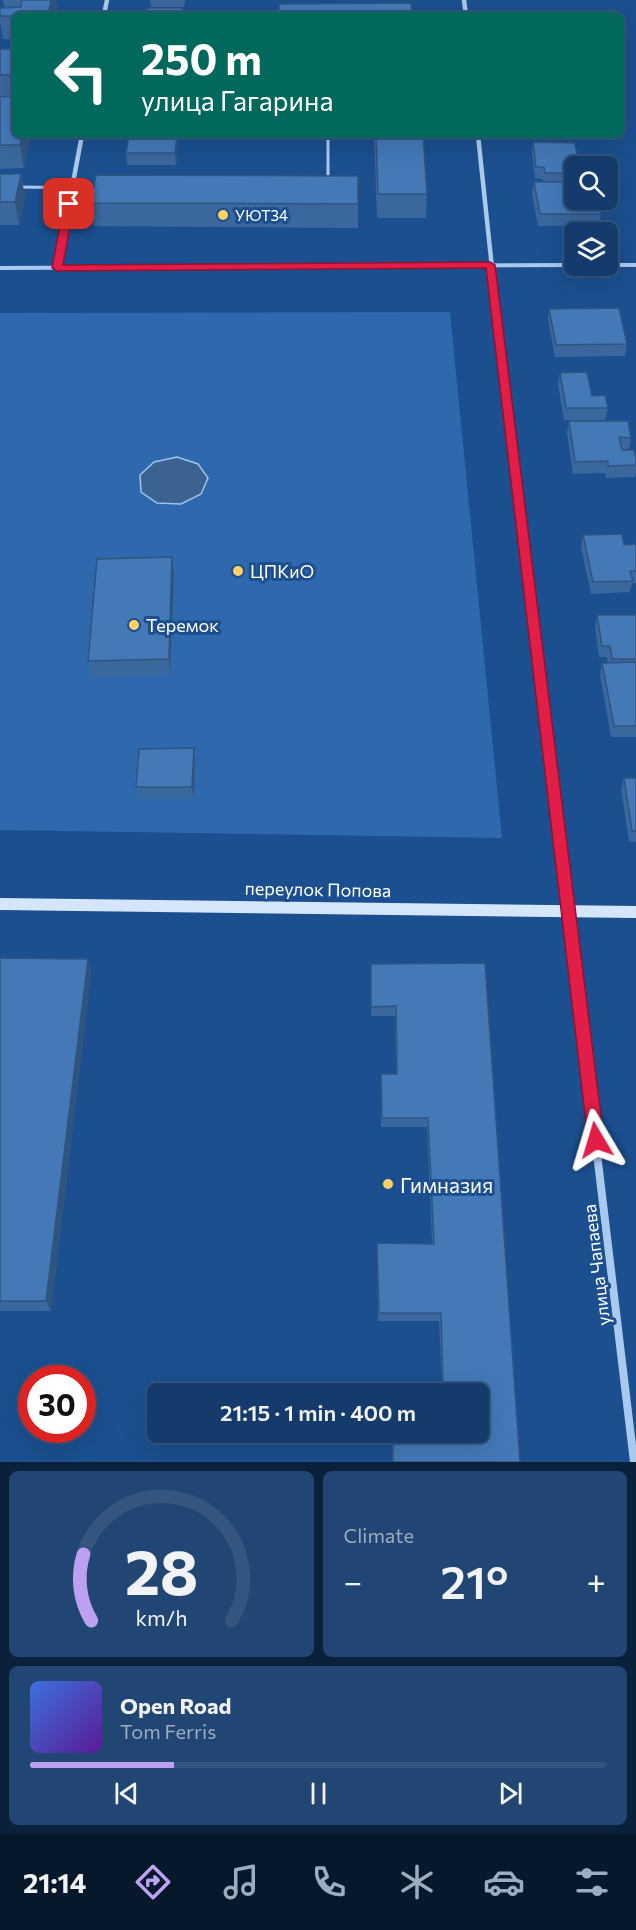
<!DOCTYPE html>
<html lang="en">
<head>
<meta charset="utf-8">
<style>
	:root { --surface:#143b6b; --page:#214673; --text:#f1f3f6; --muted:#9dadc1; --line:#33557e; --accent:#bca0f2 }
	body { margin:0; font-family:Commissioner,sans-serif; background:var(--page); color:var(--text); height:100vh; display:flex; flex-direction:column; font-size:22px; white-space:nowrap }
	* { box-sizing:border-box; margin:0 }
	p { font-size:20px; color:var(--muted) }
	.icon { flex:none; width:33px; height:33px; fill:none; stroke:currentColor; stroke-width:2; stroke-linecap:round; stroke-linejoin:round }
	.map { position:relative; height:1462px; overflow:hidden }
	.drawer { display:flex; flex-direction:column; gap:9px; padding:9px; background:#0b203b; flex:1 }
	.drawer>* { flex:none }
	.hud { position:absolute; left:12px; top:12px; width:612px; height:126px; border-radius:9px; box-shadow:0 6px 24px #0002,0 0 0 2px var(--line); background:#00695c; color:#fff; overflow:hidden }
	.controls { position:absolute; left:564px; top:156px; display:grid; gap:12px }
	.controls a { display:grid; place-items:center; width:54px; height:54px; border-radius:9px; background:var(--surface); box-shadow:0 6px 24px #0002,0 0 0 2px var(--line); font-size:30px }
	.speed { position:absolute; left:18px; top:1365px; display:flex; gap:12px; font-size:30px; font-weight:700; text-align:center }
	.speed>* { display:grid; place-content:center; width:78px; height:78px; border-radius:50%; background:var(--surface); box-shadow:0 6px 24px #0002,0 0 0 2px var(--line); line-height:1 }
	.speed .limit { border:9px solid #d22; background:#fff; color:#111 }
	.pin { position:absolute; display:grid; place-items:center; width:51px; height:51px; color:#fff; margin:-26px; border-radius:12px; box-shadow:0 3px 9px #0006 }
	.me { position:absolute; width:66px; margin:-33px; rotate:353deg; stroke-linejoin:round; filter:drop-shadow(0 0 4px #0008) }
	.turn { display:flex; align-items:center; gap:21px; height:126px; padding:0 30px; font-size:27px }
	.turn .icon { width:78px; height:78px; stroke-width:2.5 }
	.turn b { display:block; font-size:42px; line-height:51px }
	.big { font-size:45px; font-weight:600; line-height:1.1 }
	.drawer .tile { flex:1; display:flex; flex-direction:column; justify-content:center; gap:9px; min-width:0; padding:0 21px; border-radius:9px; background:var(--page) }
	.drawer .dial { align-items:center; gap:0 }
	.dial svg { height:156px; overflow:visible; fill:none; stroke:var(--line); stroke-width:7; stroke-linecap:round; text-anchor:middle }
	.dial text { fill:var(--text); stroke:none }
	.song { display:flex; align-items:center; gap:18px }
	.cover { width:72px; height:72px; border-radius:9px; background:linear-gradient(135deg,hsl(220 70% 55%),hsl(270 70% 35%)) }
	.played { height:6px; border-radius:3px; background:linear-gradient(90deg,var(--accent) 25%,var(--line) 25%) }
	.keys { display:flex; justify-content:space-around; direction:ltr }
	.heat { display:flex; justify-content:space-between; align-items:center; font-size:33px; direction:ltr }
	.drawer .tiles { flex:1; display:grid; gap:9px; grid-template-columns:1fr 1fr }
	.tile:last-child { grid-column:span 2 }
	.trip { position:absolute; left:147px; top:1383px; width:342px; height:60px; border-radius:9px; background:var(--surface); box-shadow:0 6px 24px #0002,0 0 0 2px var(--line); font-weight:600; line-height:60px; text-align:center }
	.tab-bar { display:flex; height:96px; justify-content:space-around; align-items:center; background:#08182b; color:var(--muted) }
	.tab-bar .icon { width:42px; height:42px }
	.tab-bar .on { color:var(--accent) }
	.tab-bar b { font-size:27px; color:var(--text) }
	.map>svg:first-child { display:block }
	.green { fill:#2e69ad }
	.water { fill:#3c6290; stroke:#9cc4f0; stroke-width:1.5 }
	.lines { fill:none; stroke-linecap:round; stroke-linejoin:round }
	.service { stroke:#a9c9ee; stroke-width:3 }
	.minor-far2 { stroke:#a9c9ee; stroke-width:4.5 }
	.minor-far1 { stroke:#a9c9ee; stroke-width:5 }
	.minor { stroke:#a9c9ee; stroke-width:8 }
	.tertiary { fill:#a9c9ee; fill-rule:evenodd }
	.secondary { fill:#d6e6fa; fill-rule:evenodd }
	.wall { fill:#3a679d }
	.shaded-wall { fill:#305480 }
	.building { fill:#4478b7; stroke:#305480; stroke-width:1.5 }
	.route { fill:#e11d48; stroke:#92132f; stroke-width:1.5 }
	.poi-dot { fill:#ffd166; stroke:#1b4f8f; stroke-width:2 }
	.labels { text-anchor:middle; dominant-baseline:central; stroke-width:6; stroke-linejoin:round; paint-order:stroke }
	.far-poi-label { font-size:15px; fill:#fff; stroke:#1b4f8f; text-anchor:start }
	.poi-label { font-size:18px; fill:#fff; stroke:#1b4f8f; text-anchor:start }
	.street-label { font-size:18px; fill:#fff; stroke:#1b4f8f }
	.near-poi-label { font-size:21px; fill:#fff; stroke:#1b4f8f; text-anchor:start }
</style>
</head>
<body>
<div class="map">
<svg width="636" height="1462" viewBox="0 0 636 1462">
	<rect width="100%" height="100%" fill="#1b4f8f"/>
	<!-- green -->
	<path class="green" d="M450,312L502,838L0,830V313Z"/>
	<!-- water -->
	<path class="water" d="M177,457L198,464L208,478L201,494L181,504L157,503L141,492L140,475L154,462Z"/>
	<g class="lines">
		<!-- service -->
		<path class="service" d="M328,135V180
			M17,187L99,188"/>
		<!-- minor-far2 -->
		<path class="minor-far2" d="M464,0L466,15
			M104,15L107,0
			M478,135L502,363
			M57,268L82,135"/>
		<!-- minor-far1 -->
		<path class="minor-far1" d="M502,362L559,839"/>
		<!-- minor -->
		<path class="minor" d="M559,837L634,1462"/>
		<!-- tertiary -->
		<path class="tertiary" d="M574,263V266H578L577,267L0,270V266Z
			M608,263H636V267H605L604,266H608Z"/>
		<!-- secondary -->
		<path class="secondary" d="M0,898L636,906V918L0,910Z"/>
	</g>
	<!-- wall -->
	<path class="wall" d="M3,0H56L57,10L56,15H15V39H3L0,22V11L4,8Z
		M150,0H185L184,7H151Z
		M279,4L413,15H279Z
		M0,49H15V135H30L24,168L0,169Z
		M374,135H423L427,194L426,218H377Z
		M529,135H604L603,139H529Z
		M178,139L176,165H127L126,153Z
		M533,142L575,143L579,166H574V178H565L564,182L601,214L599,225L538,226L532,194L534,182H543V179L535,178L532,154Z
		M0,174H21L25,198L19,225H0Z
		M91,203L358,204V228L94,226Z
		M549,309L627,344L625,356L555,357L548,320Z
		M560,373L608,408L605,420H564L558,385Z
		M569,421L631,438L629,449H622L636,458V472L635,477L606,478L605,473L573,474L567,433Z
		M583,535L624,545L636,544V583H632L630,592L591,594L581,547Z
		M174,573L170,675L91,677L88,661Z
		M597,615H636V737H611L600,675L602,663H608L607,657H599L595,627Z
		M195,759L194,798H138L136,787Z
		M624,778H636V842L629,841L621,789Z
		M0,958L88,959L91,973L51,1311H0Z
		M485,963L520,1462H392V1432H478V1394H391L392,1384L442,1385L439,1321H378L377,1251V1243L432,1244L427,1127H381V1074H396L395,1016H371V964Z"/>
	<!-- shaded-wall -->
	<path class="shaded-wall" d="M51,0H56L57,10L56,15H48Z
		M22,135H30L24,168L20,145Z
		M177,135H178V139L176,165L175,153Z
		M21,174L25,198L19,225L15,202Z
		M172,557L174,573L170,675L169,659Z
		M194,748L195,759L194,798L192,787Z
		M88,959L91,973L51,1311L46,1301Z"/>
	<!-- building -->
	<path class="building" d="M22,0H51L48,15H15V16H0V8L21,7Z
		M411,3L412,13L303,14V15H279V4Z
		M147,8H183L182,15H146Z
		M366,14H413V15H366Z
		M0,49H15V75H0Z
		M15,96V135H22L20,145H0V97Z
		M129,135H177L175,153H126Z
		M376,135H423L427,194H378Z
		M533,142L575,143L579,166H564L565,173H545L544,167H536Z
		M0,174H21L15,202H0Z
		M96,175L358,176V204L91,203Z
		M534,182H574V200H598L601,214H540Z
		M619,308L627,344L556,345L549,309Z
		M587,372L592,396L605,395L608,408H566L560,373Z
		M569,421H628L631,438L619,437L622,450H634L636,458V465L608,466V461L575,462Z
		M622,534L624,545L636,544V571H630L633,581L593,582L583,535Z
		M172,557L169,659L88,661L97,559Z
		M597,615H636V659H612L610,646H602Z
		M636,662V726H614L602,663Z
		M194,748L192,787H136L139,749Z
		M624,778H636V831H632Z
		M0,958L88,959L46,1301H0Z
		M485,963L520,1462H393V1432H478V1394H392V1384L443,1385L441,1313H379L377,1243L434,1244L428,1118H382L381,1074H397L396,1006L371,1007V964Z"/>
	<!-- route -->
	<path class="route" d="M69,201L74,204L63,265L490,262L495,265L604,1140L602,1146L596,1148L590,1146L588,1140L486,268L57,271L52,268L64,204Z"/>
	<!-- markers -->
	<g class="poi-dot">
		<circle cx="223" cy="215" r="6"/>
		<circle cx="238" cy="571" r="6"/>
		<circle cx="134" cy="625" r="6"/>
		<circle cx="388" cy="1184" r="6"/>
	</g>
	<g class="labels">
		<!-- far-poi labels -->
		<g class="far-poi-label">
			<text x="235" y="215">УЮТ34</text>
		</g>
		<!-- poi labels -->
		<g class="poi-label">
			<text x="250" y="571">ЦПКиО</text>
			<text x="146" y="625">Теремок</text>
		</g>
		<!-- street labels -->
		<g class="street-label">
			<text transform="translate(318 889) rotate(1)">переулок Попова</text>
			<text transform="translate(596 1265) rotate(-97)">улица Чапаева</text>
		</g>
		<!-- near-poi labels -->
		<g class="near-poi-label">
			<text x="400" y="1184">Гимназия</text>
		</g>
	</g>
</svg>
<div class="controls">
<a><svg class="icon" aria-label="search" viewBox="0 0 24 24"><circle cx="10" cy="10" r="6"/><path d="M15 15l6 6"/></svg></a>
<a><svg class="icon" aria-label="layers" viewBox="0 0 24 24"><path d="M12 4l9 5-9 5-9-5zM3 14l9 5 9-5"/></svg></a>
</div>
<div class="speed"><div class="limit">30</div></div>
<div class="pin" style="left:69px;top:204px;background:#d93025"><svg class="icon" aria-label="arrive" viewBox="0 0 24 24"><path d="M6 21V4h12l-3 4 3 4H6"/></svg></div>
<svg class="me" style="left:596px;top:1140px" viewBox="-20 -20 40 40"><path d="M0-17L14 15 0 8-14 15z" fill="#e11d48" stroke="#fff" stroke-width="4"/></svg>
<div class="trip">21:15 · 1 min · 400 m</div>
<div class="hud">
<div class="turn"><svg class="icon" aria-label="left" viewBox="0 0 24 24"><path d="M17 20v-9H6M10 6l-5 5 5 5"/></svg><div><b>250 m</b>улица Гагарина</div></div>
</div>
</div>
<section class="drawer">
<div class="tiles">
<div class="tile dial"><svg viewBox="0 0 100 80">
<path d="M14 69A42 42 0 1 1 86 69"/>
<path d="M14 69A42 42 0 0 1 10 35" stroke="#bca0f2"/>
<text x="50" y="56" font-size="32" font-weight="700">28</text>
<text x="50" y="72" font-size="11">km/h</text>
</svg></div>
<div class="tile"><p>Climate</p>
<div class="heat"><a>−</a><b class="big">21°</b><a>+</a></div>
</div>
<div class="tile">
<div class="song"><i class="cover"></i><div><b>Open Road</b><p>Tom Ferris</p></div></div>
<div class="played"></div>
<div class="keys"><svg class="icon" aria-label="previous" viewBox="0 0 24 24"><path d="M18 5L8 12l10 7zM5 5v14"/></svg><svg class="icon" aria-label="pause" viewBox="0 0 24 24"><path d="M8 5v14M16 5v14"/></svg><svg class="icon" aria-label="next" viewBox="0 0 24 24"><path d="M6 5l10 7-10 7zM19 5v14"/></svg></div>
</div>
</div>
</section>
<nav class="tab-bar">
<b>21:14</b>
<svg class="icon on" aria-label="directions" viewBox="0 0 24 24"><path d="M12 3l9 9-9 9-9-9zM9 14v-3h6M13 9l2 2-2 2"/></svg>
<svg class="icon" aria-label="music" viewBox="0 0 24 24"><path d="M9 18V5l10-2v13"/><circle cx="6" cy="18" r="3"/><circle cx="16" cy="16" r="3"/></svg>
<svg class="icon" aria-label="phone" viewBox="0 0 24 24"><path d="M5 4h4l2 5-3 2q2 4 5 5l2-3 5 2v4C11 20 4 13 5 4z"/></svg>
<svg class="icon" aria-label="climate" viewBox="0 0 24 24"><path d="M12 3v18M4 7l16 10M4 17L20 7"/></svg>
<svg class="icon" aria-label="car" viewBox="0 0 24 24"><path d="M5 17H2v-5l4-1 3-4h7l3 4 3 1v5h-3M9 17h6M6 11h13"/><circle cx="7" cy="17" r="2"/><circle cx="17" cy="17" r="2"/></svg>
<svg class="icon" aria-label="filters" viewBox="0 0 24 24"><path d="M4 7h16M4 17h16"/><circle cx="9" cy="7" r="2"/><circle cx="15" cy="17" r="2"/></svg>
</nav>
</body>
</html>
